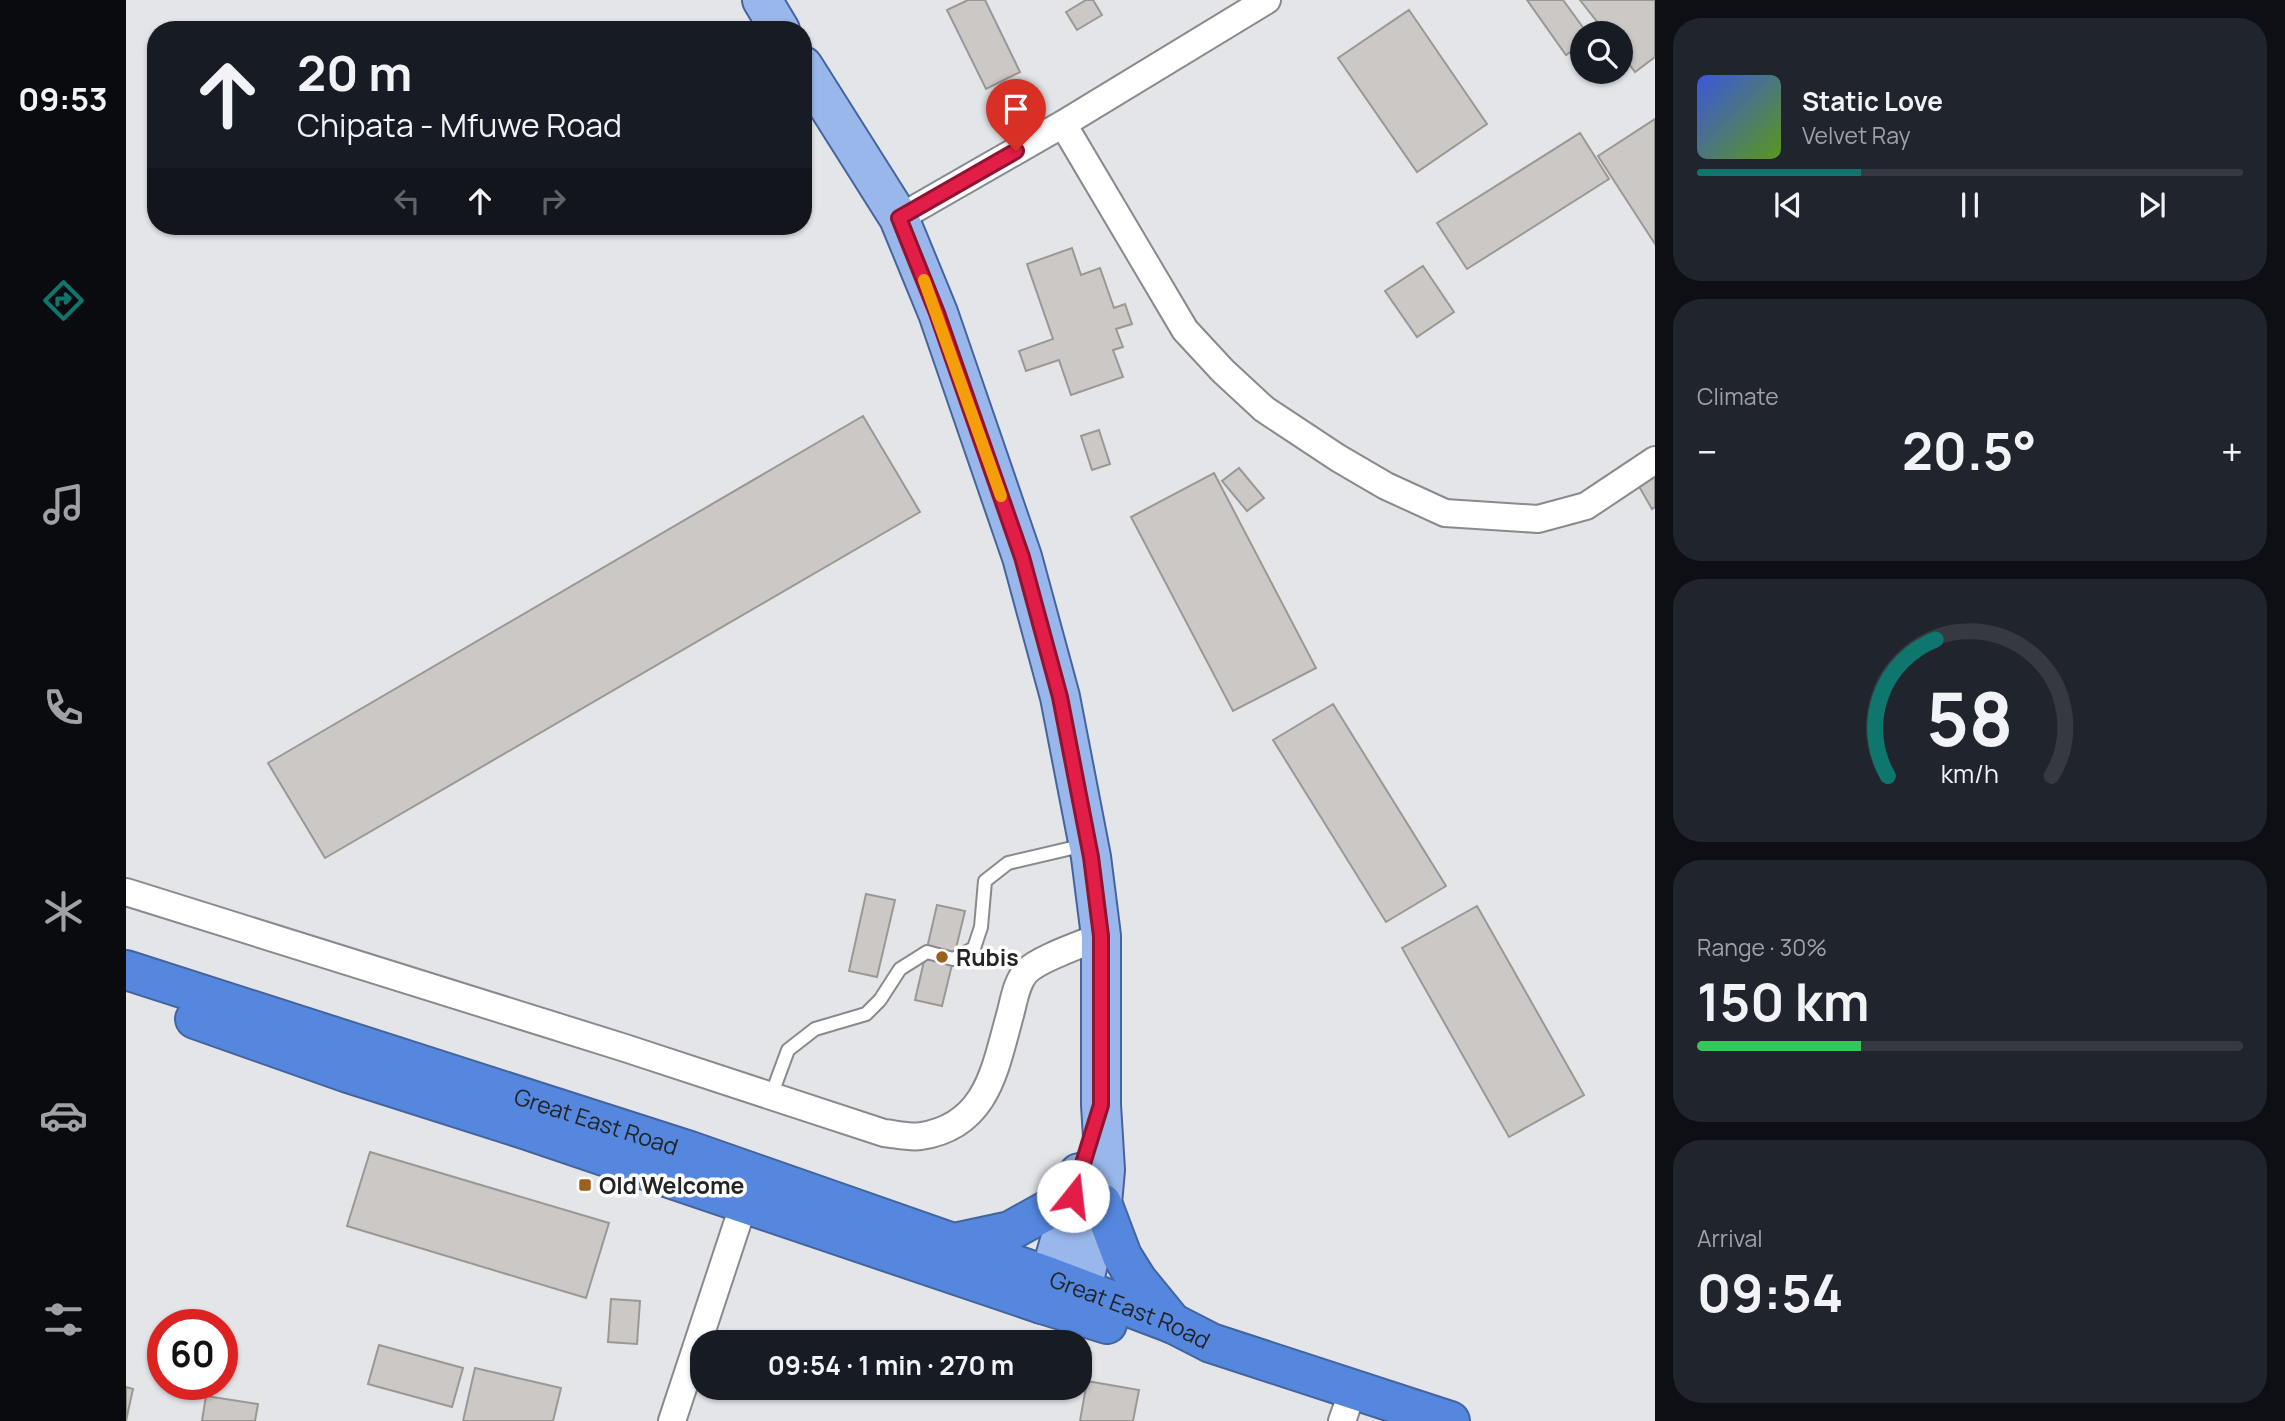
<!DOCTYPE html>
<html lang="en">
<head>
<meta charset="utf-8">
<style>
	:root { --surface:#171b24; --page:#20242c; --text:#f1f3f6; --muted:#9ea1a6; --line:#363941; --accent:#0f766e }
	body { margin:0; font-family:Manrope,sans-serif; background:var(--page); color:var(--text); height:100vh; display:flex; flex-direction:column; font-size:26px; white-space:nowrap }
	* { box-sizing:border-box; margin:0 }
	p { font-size:23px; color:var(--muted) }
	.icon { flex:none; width:38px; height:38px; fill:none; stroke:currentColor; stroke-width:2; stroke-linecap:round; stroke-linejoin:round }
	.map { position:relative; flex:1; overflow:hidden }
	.sheet { display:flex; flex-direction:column; gap:18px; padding:18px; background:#0d0f14; width:630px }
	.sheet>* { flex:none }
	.hud { position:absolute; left:21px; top:21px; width:665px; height:214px; border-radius:28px; box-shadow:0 2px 5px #0004; background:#171b24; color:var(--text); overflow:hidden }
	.buttons { position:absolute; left:1444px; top:21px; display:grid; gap:14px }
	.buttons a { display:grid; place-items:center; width:63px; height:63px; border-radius:50%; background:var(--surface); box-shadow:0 2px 5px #0004; font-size:35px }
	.speed { position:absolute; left:21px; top:1309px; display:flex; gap:14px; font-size:35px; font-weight:700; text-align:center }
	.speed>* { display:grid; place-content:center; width:91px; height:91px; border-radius:50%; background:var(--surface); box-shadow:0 2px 5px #0004; line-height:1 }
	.speed .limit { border:10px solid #d22; background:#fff; color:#111 }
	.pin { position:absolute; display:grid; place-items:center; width:60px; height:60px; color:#fff; margin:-72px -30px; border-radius:50% 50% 50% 0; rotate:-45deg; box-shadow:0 0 7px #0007 }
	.pin .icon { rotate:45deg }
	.me { position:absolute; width:77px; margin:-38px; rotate:16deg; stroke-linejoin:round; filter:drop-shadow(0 0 5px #0008) }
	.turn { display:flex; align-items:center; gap:24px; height:147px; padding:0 35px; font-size:32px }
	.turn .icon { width:91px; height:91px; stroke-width:2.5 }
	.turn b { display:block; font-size:49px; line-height:60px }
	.lanes { display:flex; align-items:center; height:66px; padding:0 35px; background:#0003; justify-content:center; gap:35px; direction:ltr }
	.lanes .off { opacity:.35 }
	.big { font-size:52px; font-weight:700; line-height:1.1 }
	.sheet .widget { flex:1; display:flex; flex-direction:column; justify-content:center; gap:10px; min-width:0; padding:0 24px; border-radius:28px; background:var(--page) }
	.sheet .dial { align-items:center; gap:0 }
	.dial svg { height:182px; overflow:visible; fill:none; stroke:var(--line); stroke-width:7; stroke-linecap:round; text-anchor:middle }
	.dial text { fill:var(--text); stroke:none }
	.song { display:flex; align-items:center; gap:21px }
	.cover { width:84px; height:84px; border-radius:10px; background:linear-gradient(135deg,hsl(230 70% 55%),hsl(90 70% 35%)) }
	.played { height:7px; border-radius:4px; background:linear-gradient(90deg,var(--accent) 30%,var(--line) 30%) }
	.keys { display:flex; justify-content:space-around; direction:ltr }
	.heat { display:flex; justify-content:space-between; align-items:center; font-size:38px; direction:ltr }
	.charge { height:10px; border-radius:5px; background:linear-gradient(90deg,#34c759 30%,var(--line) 0) }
	.trip { position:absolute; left:564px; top:1330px; width:402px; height:70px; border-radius:28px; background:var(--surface); box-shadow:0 2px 5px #0004; font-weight:700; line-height:70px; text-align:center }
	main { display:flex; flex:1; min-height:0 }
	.tab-bar { display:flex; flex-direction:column; width:126px; justify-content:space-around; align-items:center; background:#090b0e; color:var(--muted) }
	.tab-bar .icon { width:49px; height:49px }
	.tab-bar .selected { color:var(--accent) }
	.tab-bar b { font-size:32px; color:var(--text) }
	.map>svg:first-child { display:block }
	.building { fill:#ccc8c5; stroke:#9b9894; stroke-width:2 }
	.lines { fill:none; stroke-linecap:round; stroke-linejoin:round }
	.lane-casing { stroke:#888a8e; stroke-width:16 }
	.street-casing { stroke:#888a8e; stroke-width:30 }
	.primary-casing { stroke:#44649d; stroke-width:42 }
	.highway-casing { stroke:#44649d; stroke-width:42 }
	.lane { stroke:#fff; stroke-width:12 }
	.street { stroke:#fff; stroke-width:26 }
	.primary { stroke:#99b7eb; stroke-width:38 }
	.highway { stroke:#5587de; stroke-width:38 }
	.route-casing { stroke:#92132f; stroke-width:18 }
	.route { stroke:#e11d48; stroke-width:12 }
	.slow { stroke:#f59e0b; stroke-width:12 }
	.poi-dot { fill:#9a601e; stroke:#fff; stroke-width:2.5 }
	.labels { text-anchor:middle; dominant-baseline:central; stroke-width:7; stroke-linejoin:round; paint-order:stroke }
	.poi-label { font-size:23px; font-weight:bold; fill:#232425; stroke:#fff; text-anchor:start }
	.street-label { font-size:23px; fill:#232425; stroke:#fff }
</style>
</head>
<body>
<main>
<nav class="tab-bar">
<b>09:53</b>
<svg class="icon selected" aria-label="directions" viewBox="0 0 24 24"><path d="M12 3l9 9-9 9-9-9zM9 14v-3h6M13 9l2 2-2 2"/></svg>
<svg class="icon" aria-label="music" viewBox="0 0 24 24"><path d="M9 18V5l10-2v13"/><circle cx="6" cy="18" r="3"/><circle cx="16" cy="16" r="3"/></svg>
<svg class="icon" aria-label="phone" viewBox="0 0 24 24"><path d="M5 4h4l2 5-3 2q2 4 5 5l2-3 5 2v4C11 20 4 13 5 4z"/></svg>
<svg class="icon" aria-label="climate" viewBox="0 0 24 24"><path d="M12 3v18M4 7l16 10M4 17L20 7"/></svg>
<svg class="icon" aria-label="car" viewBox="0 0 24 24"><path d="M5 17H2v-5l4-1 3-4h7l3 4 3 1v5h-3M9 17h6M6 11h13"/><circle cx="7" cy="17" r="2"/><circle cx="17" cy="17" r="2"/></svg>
<svg class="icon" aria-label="filters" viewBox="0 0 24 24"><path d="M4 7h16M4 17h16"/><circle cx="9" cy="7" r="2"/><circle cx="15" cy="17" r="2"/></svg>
</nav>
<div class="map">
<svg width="1529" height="1421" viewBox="0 0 1529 1421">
	<rect width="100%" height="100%" fill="#e3e5e9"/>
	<!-- building -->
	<path class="building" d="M842,0H859L894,72L860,89L821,10Z
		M960,0H967L976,15L951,30L940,12Z
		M1401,0H1437L1461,33H1456V44L1440,55Z
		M1454,0H1529V57L1509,72L1494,52V33H1480Z
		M1283,10L1361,124L1291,172L1212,58Z
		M1529,119V244L1472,156Z
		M1454,133L1483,179L1341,269L1311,223Z
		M946,248L955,275L974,268L988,308L999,304L1006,324L990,329L997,347L987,350L997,377L945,395L933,360L900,371L893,351L927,339L901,264Z
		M1297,266L1328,312L1291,337L1259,291Z
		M737,416L794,512L199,858L142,763Z
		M973,430L984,464L966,470L955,436Z
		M1113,468L1138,498L1121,511L1096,481Z
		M1088,473L1190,668L1107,711L1005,517Z
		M1529,473V507L1526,509L1511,483Z
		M1207,704L1320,886L1260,922L1147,740Z
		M740,894L769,900L751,977L723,971Z
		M811,905L839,911L816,1006L789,1000Z
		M1351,906L1458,1095L1383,1137L1276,948Z
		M244,1152L483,1223L460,1298L221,1226Z
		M485,1299L514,1301L511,1344L482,1342Z
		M253,1345L337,1368L326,1407L242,1384Z
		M349,1368L435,1388L427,1421H337Z
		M961,1381L1013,1390L1007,1421H954Z
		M0,1387L7,1389L0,1421Z
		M80,1396L132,1404L129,1421H76Z"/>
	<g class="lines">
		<defs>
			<path id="lane" d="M645,1096L662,1050L689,1029L740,1014L754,1000L774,969L801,952L827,959L848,948L855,927L859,881L882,863L959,845"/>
			<path id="street" d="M937,124L1059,330L1097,371L1138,409L1212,458L1260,486L1319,513L1412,519L1460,506L1529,460
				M773,218L937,124L1141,0
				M0,892L499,1048L758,1133C769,1134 784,1138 795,1136C861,1126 869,1069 884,1015C888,1001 890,982 901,971C914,958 957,944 975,936
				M546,1421L623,1188
				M1216,1421L1227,1390"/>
			<path id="primary" d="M636,0L654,30
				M677,66L773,218L812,313L896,557L934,697L965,857L975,936V1105L979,1170L976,1203L950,1315
				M916,1304L953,1173"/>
			<g id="highway">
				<path id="s1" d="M0,970L564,1151L924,1277L1048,1324L1085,1343L1324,1421"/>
				<path d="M69,1019L222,1073L395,1128L916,1304L981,1324"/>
				<path d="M976,1203L996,1256L1011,1280L1047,1324"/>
				<path d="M828,1243L884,1231L947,1196"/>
			</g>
		</defs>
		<!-- lane casing -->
		<use href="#lane" class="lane-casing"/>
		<!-- street casing -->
		<use href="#street" class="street-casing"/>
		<!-- primary casing -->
		<use href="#primary" class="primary-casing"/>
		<!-- highway casing -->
		<use href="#highway" class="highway-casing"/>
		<!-- lane -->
		<use href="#lane" class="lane"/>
		<!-- street -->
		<use href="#street" class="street"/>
		<!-- primary -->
		<use href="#primary" class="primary"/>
		<!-- highway -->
		<use href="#highway" class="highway"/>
	</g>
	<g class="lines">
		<defs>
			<path id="route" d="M890,151L773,218L811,313L896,557L934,697L965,857L975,936V1105L947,1196"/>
		</defs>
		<!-- route casing -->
		<use href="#route" class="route-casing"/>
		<!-- route -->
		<use href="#route" class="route"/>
		<!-- slow -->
		<path class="slow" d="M798,280L875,496"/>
	</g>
	<!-- markers -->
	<g class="poi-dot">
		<circle cx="816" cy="957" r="7"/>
		<rect x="452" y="1178" width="14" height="14" rx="3.5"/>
	</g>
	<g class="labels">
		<!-- poi labels -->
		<g class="poi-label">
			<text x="830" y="957">Rubis</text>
			<text x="473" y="1185">Old Welcome</text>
		</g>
		<!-- street labels -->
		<g class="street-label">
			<text stroke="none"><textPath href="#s1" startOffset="494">Great East Road</textPath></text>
			<text stroke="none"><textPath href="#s1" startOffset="1060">Great East Road</textPath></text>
		</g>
	</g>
</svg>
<div class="buttons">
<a><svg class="icon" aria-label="search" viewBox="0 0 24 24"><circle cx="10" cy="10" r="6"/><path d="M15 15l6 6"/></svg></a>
</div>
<div class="speed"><div class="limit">60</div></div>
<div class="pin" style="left:890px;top:151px;background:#d93025"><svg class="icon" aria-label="arrive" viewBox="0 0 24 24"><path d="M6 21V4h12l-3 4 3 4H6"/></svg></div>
<svg class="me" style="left:947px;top:1196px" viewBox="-20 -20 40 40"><circle r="19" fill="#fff"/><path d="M0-13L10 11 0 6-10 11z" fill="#e11d48"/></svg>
<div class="trip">09:54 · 1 min · 270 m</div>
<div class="hud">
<div class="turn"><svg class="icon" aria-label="ahead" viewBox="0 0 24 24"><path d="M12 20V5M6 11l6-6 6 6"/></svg><div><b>20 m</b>Chipata - Mfuwe Road</div></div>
<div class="lanes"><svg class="icon off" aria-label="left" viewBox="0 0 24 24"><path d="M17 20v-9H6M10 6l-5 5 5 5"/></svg><svg class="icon" aria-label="ahead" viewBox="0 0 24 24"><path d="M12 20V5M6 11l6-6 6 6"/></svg><svg class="icon off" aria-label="right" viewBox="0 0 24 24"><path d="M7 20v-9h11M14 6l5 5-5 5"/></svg></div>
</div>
</div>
<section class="sheet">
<div class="widget">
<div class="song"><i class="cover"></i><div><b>Static Love</b><p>Velvet Ray</p></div></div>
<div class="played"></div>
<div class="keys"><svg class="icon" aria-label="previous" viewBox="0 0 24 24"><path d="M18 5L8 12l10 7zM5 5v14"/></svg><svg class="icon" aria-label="pause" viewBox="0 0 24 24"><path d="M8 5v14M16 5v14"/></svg><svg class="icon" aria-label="next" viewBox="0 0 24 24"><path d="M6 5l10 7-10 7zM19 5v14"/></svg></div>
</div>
<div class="widget"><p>Climate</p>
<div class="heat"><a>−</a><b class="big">20.5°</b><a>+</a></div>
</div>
<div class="widget dial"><svg viewBox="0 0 100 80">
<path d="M14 69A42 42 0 1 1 86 69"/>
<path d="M14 69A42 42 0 0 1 35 9" stroke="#0f766e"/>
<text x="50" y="56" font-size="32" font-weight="700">58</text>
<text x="50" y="72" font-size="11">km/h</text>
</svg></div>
<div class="widget"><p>Range · 30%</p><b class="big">150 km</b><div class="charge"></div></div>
<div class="widget"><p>Arrival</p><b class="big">09:54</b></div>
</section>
</main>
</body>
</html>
